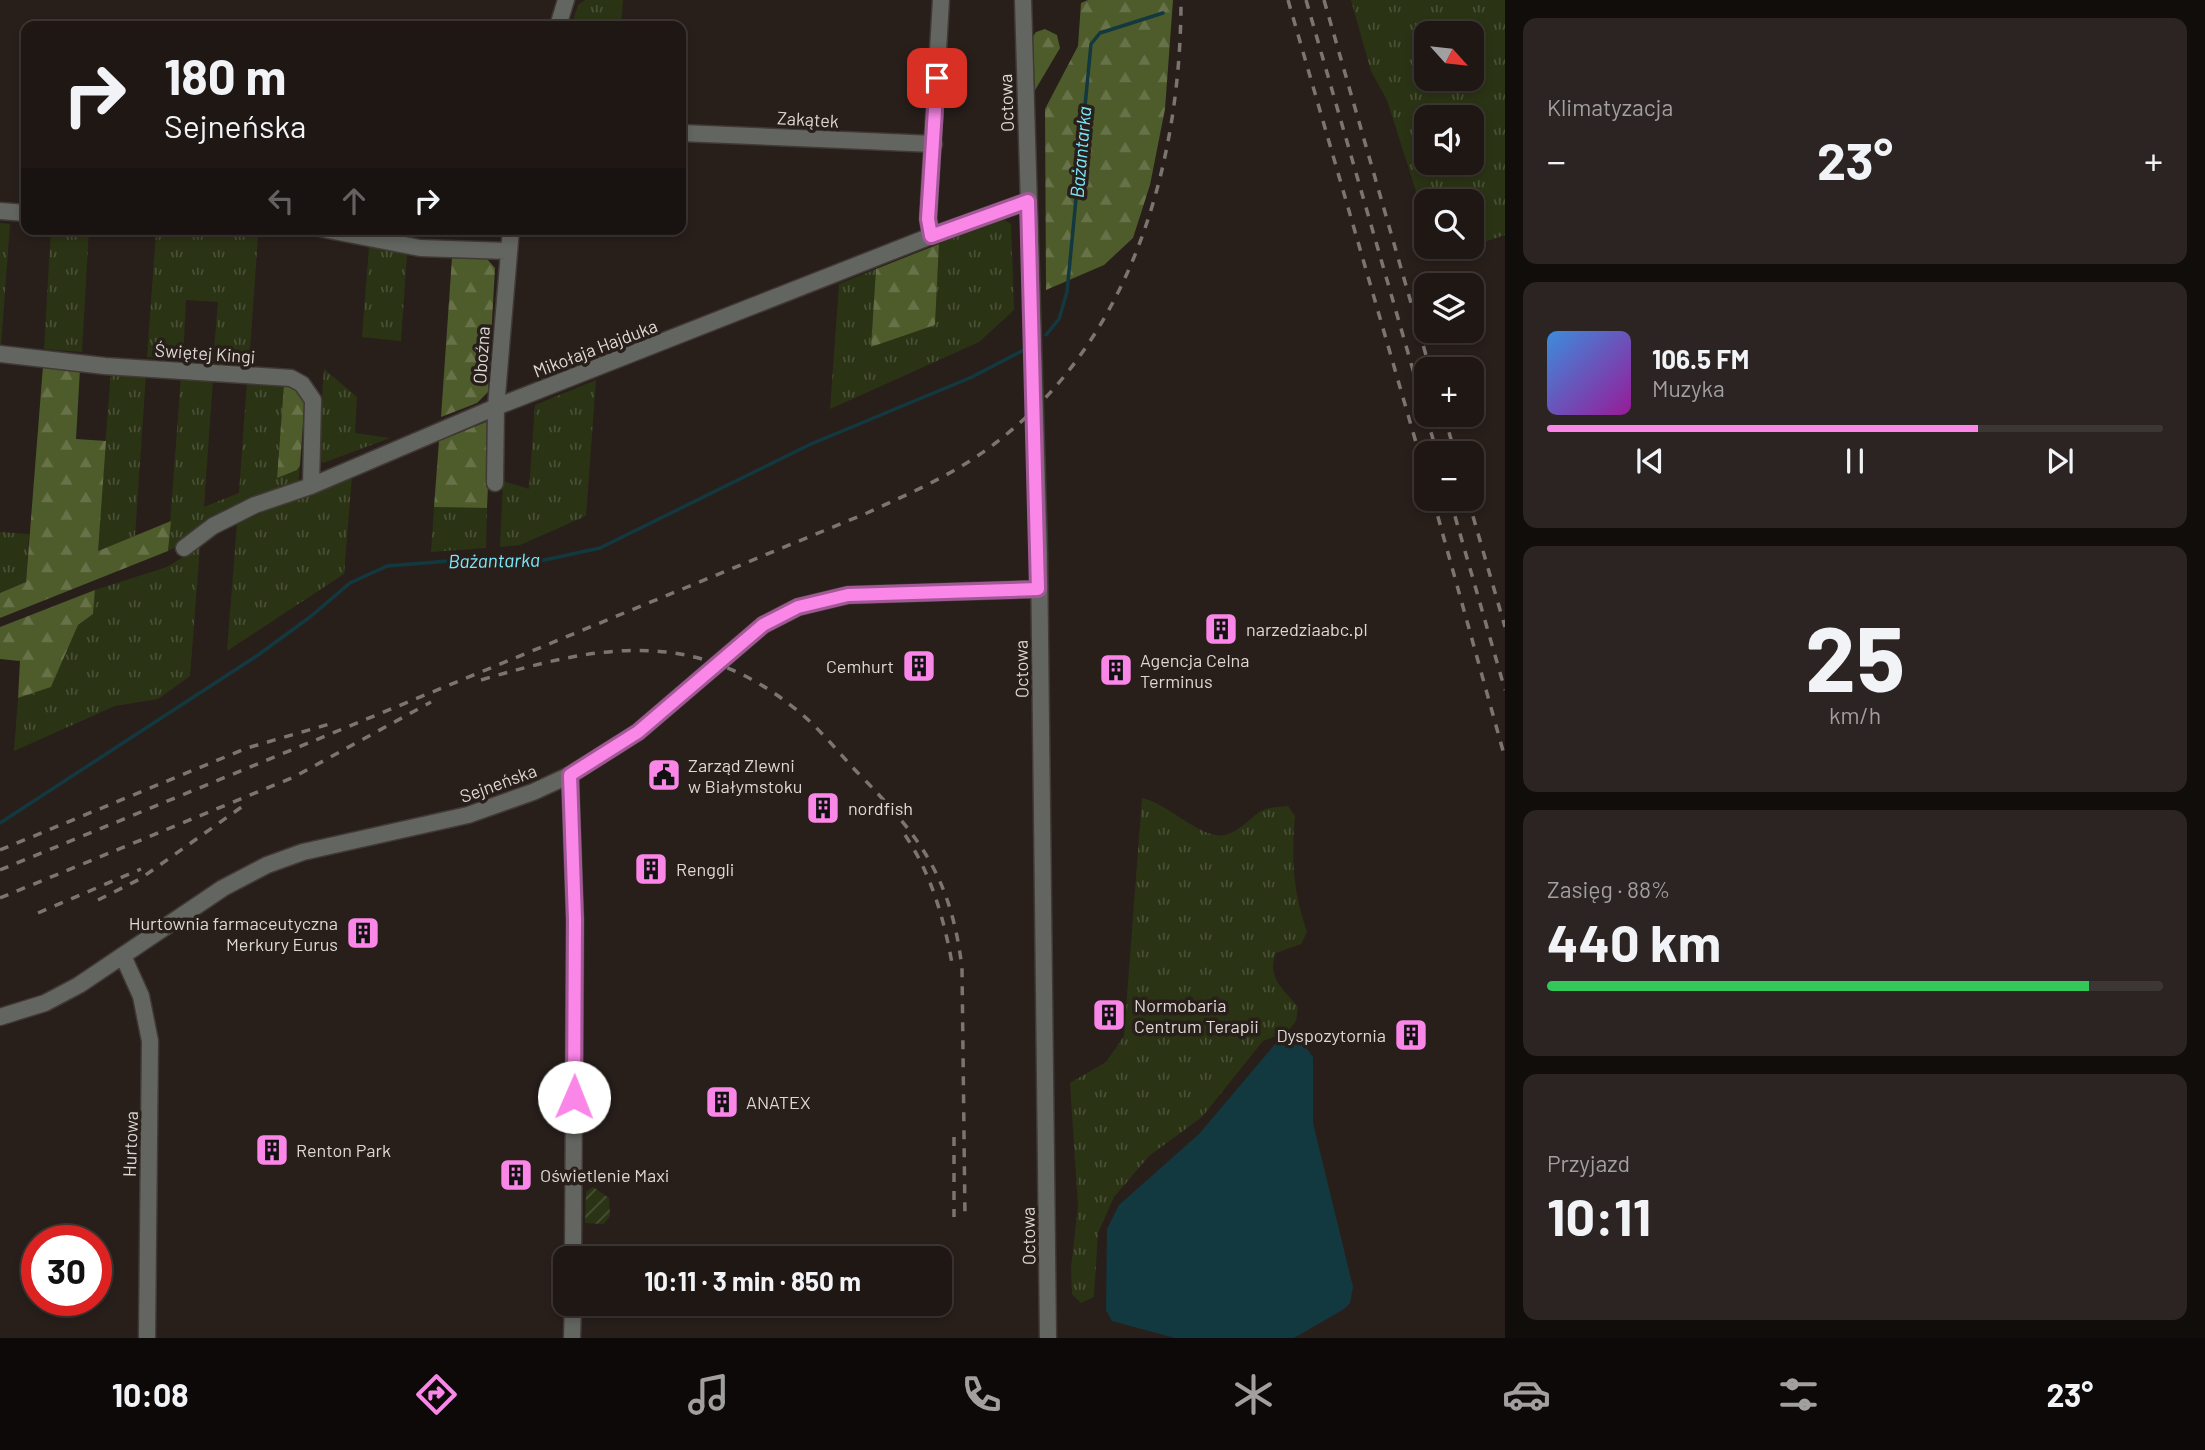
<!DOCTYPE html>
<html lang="pl">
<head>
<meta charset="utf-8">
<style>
	:root { --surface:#1e1714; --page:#2b2422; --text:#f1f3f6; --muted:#a19fa0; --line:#3c3634; --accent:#fa87e7 }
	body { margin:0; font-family:Barlow,sans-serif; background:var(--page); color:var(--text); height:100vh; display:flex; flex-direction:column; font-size:26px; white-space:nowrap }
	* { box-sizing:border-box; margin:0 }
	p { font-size:23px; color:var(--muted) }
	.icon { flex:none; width:38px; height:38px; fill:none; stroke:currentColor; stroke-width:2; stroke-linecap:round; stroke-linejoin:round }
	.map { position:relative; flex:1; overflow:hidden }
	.details { display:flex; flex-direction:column; gap:18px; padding:18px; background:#100d0b; width:700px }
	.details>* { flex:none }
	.hud { position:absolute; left:21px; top:21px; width:665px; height:214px; border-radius:14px; box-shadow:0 4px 10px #0003,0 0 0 2px var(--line); background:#1e1714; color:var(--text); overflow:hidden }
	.needle { width:46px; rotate:117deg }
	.tools { position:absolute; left:1414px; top:21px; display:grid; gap:14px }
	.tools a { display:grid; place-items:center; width:70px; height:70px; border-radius:14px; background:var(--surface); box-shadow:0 4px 10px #0003,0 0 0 2px var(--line); font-size:35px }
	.speed { position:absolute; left:21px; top:1225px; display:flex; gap:14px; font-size:35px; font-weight:700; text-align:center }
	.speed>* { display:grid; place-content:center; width:91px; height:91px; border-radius:50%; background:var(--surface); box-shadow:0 4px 10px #0003,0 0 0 2px var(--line); line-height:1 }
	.speed .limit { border:10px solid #d22; background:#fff; color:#111 }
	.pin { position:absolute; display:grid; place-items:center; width:60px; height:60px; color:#fff; margin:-30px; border-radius:14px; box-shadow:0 4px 10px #0006 }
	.me { position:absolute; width:77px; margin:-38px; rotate:1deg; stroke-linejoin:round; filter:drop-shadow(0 0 5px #0008) }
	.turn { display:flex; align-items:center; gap:24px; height:147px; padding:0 28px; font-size:32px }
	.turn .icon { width:91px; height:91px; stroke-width:2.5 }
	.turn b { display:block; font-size:49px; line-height:60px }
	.lanes { display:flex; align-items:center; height:66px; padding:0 28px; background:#0003; justify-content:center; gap:35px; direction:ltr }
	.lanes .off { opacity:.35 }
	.big { font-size:52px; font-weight:700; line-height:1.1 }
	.details .tile { flex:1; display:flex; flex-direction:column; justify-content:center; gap:10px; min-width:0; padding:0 24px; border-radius:14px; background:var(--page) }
	.details .dial { align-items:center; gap:0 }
	.dial b { font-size:91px; line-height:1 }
	.song { display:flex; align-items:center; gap:21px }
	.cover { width:84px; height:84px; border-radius:10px; background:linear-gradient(135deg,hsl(210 70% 55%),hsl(300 70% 35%)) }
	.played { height:7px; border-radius:4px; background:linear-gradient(90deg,var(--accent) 70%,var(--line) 70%) }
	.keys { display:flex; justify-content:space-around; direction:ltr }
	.heat { display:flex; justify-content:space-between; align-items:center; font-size:38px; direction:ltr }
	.charge { height:10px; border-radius:5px; background:linear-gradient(90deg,#34c759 88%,var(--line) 0) }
	.trip { position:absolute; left:553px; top:1246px; width:399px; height:70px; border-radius:14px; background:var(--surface); box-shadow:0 4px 10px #0003,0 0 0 2px var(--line); font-weight:700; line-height:70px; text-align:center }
	.menu { display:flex; height:112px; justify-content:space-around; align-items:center; background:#0c0908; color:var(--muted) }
	.menu .icon { width:49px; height:49px }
	.menu .selected { color:var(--accent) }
	.menu b { font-size:32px; color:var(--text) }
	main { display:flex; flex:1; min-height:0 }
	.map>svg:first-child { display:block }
	.grass { fill:url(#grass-tufts); fill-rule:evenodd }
	.forest { fill:url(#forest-firs) }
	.garden { fill:url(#garden-furrows) }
	.water { fill:#133940 }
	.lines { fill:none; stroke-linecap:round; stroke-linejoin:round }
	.stream { stroke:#133940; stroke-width:3.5 }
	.minor-casing { stroke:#413935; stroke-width:19 }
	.minor { stroke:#636561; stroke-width:16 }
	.rail { stroke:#7c7471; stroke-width:3.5; stroke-dasharray:9 9; stroke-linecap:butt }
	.route-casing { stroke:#a25896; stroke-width:18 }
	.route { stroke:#fa87e7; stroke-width:12 }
	.labels { text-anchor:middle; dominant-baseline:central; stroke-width:7; stroke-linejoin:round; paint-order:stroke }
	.street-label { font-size:18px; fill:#ded8d5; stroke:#281f1b }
	.poi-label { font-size:18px; fill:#ded8d5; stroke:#281f1b; text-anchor:start }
	.water-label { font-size:19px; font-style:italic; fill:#7ce8fc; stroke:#281f1b }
</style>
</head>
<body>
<main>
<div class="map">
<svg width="1505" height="1338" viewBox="0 0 1505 1338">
	<defs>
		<pattern id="grass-tufts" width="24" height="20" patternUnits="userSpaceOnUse" patternTransform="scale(1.75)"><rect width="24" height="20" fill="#2b3315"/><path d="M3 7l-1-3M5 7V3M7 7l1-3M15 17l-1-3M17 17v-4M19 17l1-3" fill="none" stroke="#495036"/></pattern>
		<pattern id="forest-firs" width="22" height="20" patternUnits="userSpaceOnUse" patternTransform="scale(1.75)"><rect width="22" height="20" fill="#4e5b2b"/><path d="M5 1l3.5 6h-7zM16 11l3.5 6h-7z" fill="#677249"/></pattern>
		<pattern id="garden-furrows" width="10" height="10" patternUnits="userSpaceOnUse" patternTransform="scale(1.75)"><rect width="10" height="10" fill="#2b3315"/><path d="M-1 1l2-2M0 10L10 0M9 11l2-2" fill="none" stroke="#495036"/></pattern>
	</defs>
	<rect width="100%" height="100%" fill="#281f1b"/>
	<!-- grass -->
	<path class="grass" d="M585,0H623L621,26H571L578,5Z
		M1351,0H1505V235L1472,246V201H1426V223L1387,100L1371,71ZM1426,33H1472V79H1426ZM1472,117V163H1426V117Z
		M1002,218L1011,224L1014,310L979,342L830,409L839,284L876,269L871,347L935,325L939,244Z
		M0,223L10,224L1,346H0Z
		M51,229H89L82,352L44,349Z
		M156,232L258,236L249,364L213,362L218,302L186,300L183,359L147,357Z
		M369,247L407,255L401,341L362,337Z
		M324,369L357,397L355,433L390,438L323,463L318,459Z
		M111,371L146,374L135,536L97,551Z
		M181,376L213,379L204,507L239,493L247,382L284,384L277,477L296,470L300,465L298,486L168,551Z
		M596,380L586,516L520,545L500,547L503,481L529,489L535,405Z
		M352,476L344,574L227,651L237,523Z
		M434,507L487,508L486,548L431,552Z
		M0,532L29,534L26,582L0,593Z
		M200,547L190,676L158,699L115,706L14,751L18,698L51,687L78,625L93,614L95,590L167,567Z
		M1142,798C1168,803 1201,840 1225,835C1244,830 1254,812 1266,809C1272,807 1281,807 1288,806L1295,816C1291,859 1293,891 1307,932L1301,944L1276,953C1266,976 1283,989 1298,1007L1296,1021L1288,1031L1263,1041L1202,1117L1149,1156L1114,1197L1098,1233L1094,1297L1081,1303L1072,1294L1071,1268L1078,1206L1070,1083L1106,1062L1124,1036Z"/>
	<!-- forest -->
	<path class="forest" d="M1088,0H1173L1165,109L1150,185L1133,238L1104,265L1046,290L1045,109L1078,46L1081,3Z
		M1045,29L1057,35L1060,48L1031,97L1029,42L1036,32Z
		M939,244L935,325L871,347L876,269Z
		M452,258L487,259L495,268L488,392L477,403L441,417Z
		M43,366L80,369L76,439L106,441L98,551L171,521L168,551L0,618V593L26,582Z
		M284,384L297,385L305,395L300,465L297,470L277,478Z
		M491,420L487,508L434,507L439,441Z
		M95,590L93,614L78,625L51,687L18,698L20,661L0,659V627Z"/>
	<!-- garden -->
	<path class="garden" d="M593,1187L609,1198L610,1216L604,1224L585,1223L586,1192Z"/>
	<!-- water -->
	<path class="water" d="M1284,1038L1301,1041L1313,1057V1123L1353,1287L1350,1303L1344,1309L1294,1338H1175L1112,1321L1106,1310L1107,1229L1119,1205L1199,1134L1276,1043Z"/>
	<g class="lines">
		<!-- stream -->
		<path class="stream" d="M1046,335L1059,319L1067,292L1091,44L1100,33L1163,13
			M0,823L258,655L310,617L350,583L387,566L449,561L535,562L600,548L811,444L972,377L1022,351"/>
		<defs>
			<path id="minor" d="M1023,0L1039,551L1048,1338
				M558,26L566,0
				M681,133L934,144
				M0,211L26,213
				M323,229L420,248L508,251
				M931,236L928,219L941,0
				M0,354L105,366L291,378L302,384L313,400L311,486
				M495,483L496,407L511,229
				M184,548L213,526L255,505L311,486L496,407L931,236L1028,201
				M570,775L575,920L573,1258
				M123,956L141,996L150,1041L147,1338
				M0,1017L45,1003L79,985L223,888L267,865L303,852L468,815L533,792L570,775L638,732L763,625L798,607L848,595L1038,589
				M572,1338L573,1304"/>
		</defs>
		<!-- minor casing -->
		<use href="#minor" class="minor-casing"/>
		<!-- minor -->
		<use href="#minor" class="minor"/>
		<!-- rail -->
		<path class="rail" d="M1288,0L1426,477
			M1306,0L1437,453
			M1324,0L1430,369
			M1444,415L1455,453
			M1472,480L1481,511
			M1433,499L1505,758
			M1450,499L1505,690
			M1468,499L1505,627
			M481,680C600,645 694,626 798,711C820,729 838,752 857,772C920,836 951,877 962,968L965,1218
			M905,835C932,875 945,922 953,969
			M0,850L247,748L333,723
			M0,870L867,513C904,496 941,480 976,457C1126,356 1181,173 1181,0
			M0,898L294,777L431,702
			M98,900L140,879L243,806
			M38,913L141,869
			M954,1137V1217"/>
	</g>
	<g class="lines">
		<defs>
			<path id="route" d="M574,1097L575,920L570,775L638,732L763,625L798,607L848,595L1038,589L1028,201L931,236L928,219L937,78"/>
		</defs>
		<!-- route casing -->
		<use href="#route" class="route-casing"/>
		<!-- route -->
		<use href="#route" class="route"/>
	</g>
	<!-- icons -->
	<defs>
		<symbol id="building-square" viewBox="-11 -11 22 22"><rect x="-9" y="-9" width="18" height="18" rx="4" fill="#fa87e7" stroke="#281f1b"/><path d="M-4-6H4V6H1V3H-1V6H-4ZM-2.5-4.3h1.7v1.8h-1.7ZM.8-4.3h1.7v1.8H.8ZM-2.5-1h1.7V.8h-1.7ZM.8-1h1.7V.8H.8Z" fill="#111"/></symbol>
		<symbol id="civic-square" viewBox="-11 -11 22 22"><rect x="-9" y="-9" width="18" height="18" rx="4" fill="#fa87e7" stroke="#281f1b"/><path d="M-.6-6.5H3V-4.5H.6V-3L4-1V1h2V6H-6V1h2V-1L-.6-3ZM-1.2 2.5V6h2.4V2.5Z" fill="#111"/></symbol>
	</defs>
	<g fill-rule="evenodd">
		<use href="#building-square" x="1202" y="610" width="38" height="38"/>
		<use href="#building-square" x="900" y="647" width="38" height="38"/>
		<use href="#building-square" x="1097" y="651" width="38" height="38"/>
		<use href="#civic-square" x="645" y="756" width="38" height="38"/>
		<use href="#building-square" x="804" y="789" width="38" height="38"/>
		<use href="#building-square" x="632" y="850" width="38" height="38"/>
		<use href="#building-square" x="344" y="914" width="38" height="38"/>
		<use href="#building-square" x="1090" y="996" width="38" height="38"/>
		<use href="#building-square" x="1392" y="1016" width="38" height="38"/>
		<use href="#building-square" x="703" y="1083" width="38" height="38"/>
		<use href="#building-square" x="253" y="1131" width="38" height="38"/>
		<use href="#building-square" x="497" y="1156" width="38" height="38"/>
	</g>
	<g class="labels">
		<!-- street labels -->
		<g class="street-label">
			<text transform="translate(1006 103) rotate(-92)">Octowa</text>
			<text transform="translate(808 119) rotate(3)">Zakątek</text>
			<text transform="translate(595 348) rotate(-21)">Mikołaja Hajduka</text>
			<text transform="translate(205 353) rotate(4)">Świętej Kingi</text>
			<text transform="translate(481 355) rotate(-86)">Oboźna</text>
			<text transform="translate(1021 669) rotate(-91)">Octowa</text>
			<text transform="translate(498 783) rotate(-20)">Sejneńska</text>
			<text transform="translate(130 1144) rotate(-88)">Hurtowa</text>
			<text transform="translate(1028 1236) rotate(-91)">Octowa</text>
		</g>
		<!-- poi labels -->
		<g class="poi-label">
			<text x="1246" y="629">narzedziaabc.pl</text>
			<text x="1140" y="660">Agencja Celna<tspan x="1140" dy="21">Terminus</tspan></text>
			<text x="894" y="666" text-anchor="end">Cemhurt</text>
			<text x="688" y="765">Zarząd Zlewni<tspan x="688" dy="21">w Białymstoku</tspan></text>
			<text x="848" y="808">nordfish</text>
			<text x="676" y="869">Renggli</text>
			<text x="338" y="923" text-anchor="end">Hurtownia farmaceutyczna<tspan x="338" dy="21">Merkury Eurus</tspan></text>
			<text x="1134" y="1005">Normobaria<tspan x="1134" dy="21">Centrum Terapii</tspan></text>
			<text x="1386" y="1035" text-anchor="end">Dyspozytornia</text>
			<text x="746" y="1102">ANATEX</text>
			<text x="296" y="1150">Renton Park</text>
			<text x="540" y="1175">Oświetlenie Maxi</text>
		</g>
		<!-- water labels -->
		<g class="water-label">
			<text transform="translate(1080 152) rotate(-85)">Bażantarka</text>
			<text transform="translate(494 560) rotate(-1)">Bażantarka</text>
		</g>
	</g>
</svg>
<div class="tools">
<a><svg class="needle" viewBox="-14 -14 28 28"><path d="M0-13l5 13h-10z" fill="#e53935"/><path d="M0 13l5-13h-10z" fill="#a19fa0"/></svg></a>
<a><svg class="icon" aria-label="sound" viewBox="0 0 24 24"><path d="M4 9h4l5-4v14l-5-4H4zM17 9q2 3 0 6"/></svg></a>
<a><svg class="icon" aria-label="search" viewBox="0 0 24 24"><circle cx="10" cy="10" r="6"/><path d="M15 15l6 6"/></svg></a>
<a><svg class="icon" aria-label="layers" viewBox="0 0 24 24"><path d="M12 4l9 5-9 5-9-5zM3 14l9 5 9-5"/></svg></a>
<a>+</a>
<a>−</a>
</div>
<div class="speed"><div class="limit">30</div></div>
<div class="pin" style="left:937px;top:78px;background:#d93025"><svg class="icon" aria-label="arrive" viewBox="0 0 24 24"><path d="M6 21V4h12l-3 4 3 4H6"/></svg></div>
<svg class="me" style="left:574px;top:1097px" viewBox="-20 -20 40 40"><circle r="19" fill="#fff"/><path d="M0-13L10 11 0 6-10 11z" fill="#fa87e7"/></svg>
<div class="trip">10:11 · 3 min · 850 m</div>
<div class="hud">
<div class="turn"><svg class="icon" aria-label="right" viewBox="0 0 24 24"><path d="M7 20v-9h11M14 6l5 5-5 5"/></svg><div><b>180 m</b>Sejneńska</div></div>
<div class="lanes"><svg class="icon off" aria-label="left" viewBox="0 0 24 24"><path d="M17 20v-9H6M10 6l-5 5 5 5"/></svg><svg class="icon off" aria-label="ahead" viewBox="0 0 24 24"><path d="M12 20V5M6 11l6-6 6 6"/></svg><svg class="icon" aria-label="right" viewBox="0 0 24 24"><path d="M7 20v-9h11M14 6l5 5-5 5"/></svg></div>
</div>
</div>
<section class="details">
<div class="tile"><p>Klimatyzacja</p>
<div class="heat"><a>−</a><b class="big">23°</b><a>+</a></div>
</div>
<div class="tile">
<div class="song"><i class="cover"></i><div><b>106.5 FM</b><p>Muzyka</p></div></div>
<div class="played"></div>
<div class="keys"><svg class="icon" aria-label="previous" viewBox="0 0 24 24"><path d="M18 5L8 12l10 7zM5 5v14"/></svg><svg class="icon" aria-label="pause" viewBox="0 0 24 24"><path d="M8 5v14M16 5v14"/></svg><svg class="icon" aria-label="next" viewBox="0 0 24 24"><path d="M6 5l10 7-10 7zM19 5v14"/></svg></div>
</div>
<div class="tile dial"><b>25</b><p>km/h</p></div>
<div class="tile"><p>Zasięg · 88%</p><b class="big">440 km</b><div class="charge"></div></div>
<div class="tile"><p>Przyjazd</p><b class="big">10:11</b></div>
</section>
</main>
<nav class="menu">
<b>10:08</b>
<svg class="icon selected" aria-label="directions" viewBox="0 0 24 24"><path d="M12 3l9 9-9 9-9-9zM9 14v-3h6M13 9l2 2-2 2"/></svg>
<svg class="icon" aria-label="music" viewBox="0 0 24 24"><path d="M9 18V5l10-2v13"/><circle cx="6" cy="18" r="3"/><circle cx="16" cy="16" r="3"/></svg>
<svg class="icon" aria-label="phone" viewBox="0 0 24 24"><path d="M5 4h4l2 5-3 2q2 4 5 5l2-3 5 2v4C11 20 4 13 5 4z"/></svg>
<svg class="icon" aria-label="climate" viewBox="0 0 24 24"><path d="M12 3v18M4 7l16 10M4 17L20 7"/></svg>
<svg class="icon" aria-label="car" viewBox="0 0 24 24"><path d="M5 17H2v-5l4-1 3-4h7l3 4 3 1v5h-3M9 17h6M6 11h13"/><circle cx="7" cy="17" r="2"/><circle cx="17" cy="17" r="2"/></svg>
<svg class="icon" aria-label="filters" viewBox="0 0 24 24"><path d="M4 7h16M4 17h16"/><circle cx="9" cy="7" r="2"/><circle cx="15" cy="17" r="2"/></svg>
<b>23°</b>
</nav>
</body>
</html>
